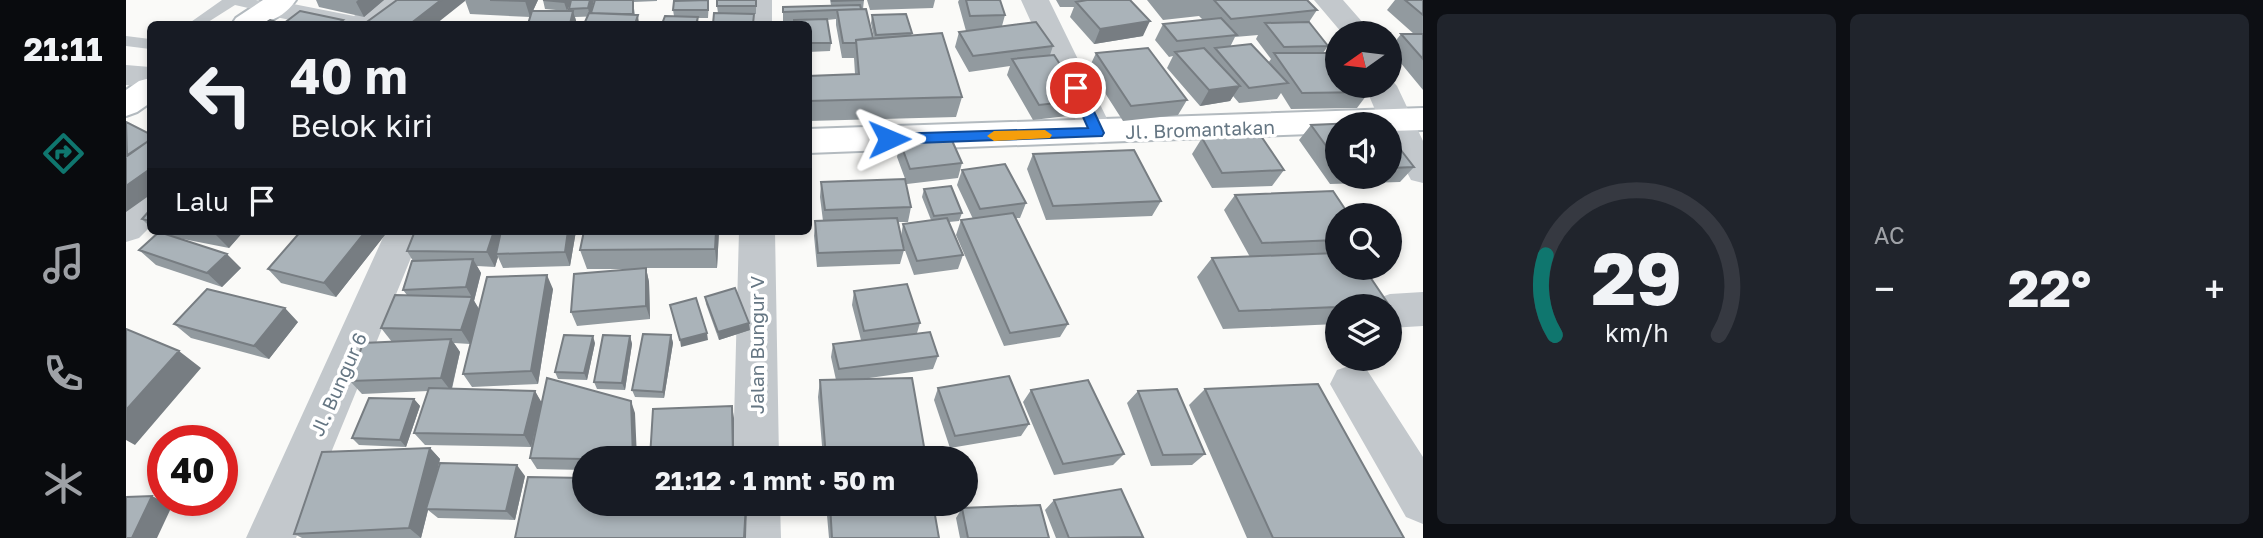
<!DOCTYPE html>
<html lang="id">
<head>
<meta charset="utf-8">
<style>
	:root { --surface:#171b24; --page:#20242c; --text:#f1f3f6; --muted:#9ea1a6; --line:#363941; --accent:#0f766e }
	body { margin:0; font-family:"Golos Text",sans-serif; background:var(--page); color:var(--text); height:100vh; display:flex; flex-direction:column; font-size:26px; white-space:nowrap }
	* { box-sizing:border-box; margin:0 }
	p { font-size:23px; color:var(--muted) }
	.icon { flex:none; width:38px; height:38px; fill:none; stroke:currentColor; stroke-width:2; stroke-linecap:round; stroke-linejoin:round }
	.map { position:relative; flex:1; overflow:hidden }
	.side { display:flex; flex-direction:column; gap:14px; padding:14px; background:#0d0f14; width:840px }
	.side>* { flex:none }
	.guide { position:absolute; left:21px; top:21px; width:665px; height:214px; border-radius:10px; box-shadow:0 4px 10px #0003; background:#171b24; color:var(--text); overflow:hidden }
	.needle { width:46px; rotate:256deg }
	.buttons { position:absolute; left:1199px; top:21px; display:grid; gap:14px }
	.buttons a { display:grid; place-items:center; width:77px; height:77px; border-radius:50%; background:var(--surface); box-shadow:0 4px 10px #0003; font-size:35px }
	.speed { position:absolute; left:21px; top:425px; display:flex; gap:14px; font-size:35px; font-weight:700; text-align:center }
	.speed>* { display:grid; place-content:center; width:91px; height:91px; border-radius:50%; background:var(--surface); box-shadow:0 4px 10px #0003; line-height:1 }
	.speed .limit { border:10px solid #d22; background:#fff; color:#111 }
	.pin { position:absolute; display:grid; place-items:center; width:60px; height:60px; color:#fff; margin:-30px; border:4px solid #fff; border-radius:50%; box-shadow:0 2px 7px #0007 }
	.me { position:absolute; width:77px; margin:-38px; rotate:89deg; stroke-linejoin:round; filter:drop-shadow(0 0 5px #0008) }
	.turn { display:flex; align-items:center; gap:24px; height:147px; padding:0 28px; font-size:32px }
	.turn .icon { width:91px; height:91px; stroke-width:2.5 }
	.turn b { display:block; font-size:49px; line-height:60px }
	.then { display:flex; align-items:center; height:66px; padding:0 28px; background:#0003; gap:14px; font-size:26px }
	.big { font-size:52px; font-weight:700; line-height:1.1 }
	.side .card { flex:1; display:flex; flex-direction:column; justify-content:center; gap:10px; min-width:0; padding:0 24px; border-radius:10px; background:var(--page) }
	.side .dial { align-items:center; gap:0 }
	.dial svg { height:182px; overflow:visible; fill:none; stroke:var(--line); stroke-width:7; stroke-linecap:round; text-anchor:middle }
	.dial text { fill:var(--text); stroke:none }
	.heat { display:flex; justify-content:space-between; align-items:center; font-size:38px; direction:ltr }
	.side .tiles { flex:1; display:grid; gap:14px; grid-template-columns:repeat(2,1fr) }
	.trip { position:absolute; left:446px; top:446px; width:406px; height:70px; border-radius:35px; background:var(--surface); box-shadow:0 4px 10px #0003; font-weight:700; line-height:70px; text-align:center }
	main { display:flex; flex:1; min-height:0 }
	.dock { display:flex; flex-direction:column; width:126px; justify-content:space-around; align-items:center; background:#090b0e; color:var(--muted) }
	.dock .icon { width:49px; height:49px }
	.dock .active { color:var(--accent) }
	.dock b { font-size:32px; color:var(--text) }
	.map>svg:first-child { display:block }
	.lines { fill:none; stroke-linecap:round; stroke-linejoin:round }
	.secondary-casing { stroke:#b3babf; stroke-width:4 }
	.lane { fill:#c3c8cc; fill-rule:evenodd }
	.street { fill:#c3c8cc; fill-rule:evenodd }
	.secondary { fill:#fff; fill-rule:evenodd }
	.wall { fill:#929a9f; fill-rule:evenodd }
	.shaded-wall { fill:#777d82 }
	.building { fill:#aab3b9; stroke:#777d82; stroke-width:2 }
	.route { fill:#1a73e8; stroke:#114b97; stroke-width:2 }
	.slow { fill:#f59e0b }
	.labels { text-anchor:middle; dominant-baseline:central; stroke-width:7; stroke-linejoin:round; paint-order:stroke }
	.street-label { font-size:19px; fill:#657683; stroke:#fff }
</style>
</head>
<body>
<main>
<nav class="dock">
<b>21:11</b>
<svg class="icon active" aria-label="directions" viewBox="0 0 24 24"><path d="M12 3l9 9-9 9-9-9zM9 14v-3h6M13 9l2 2-2 2"/></svg>
<svg class="icon" aria-label="music" viewBox="0 0 24 24"><path d="M9 18V5l10-2v13"/><circle cx="6" cy="18" r="3"/><circle cx="16" cy="16" r="3"/></svg>
<svg class="icon" aria-label="phone" viewBox="0 0 24 24"><path d="M5 4h4l2 5-3 2q2 4 5 5l2-3 5 2v4C11 20 4 13 5 4z"/></svg>
<svg class="icon" aria-label="climate" viewBox="0 0 24 24"><path d="M12 3v18M4 7l16 10M4 17L20 7"/></svg>
</nav>
<div class="map">
<svg width="1297" height="538" viewBox="0 0 1297 538">
	<rect width="100%" height="100%" fill="#fafaf8"/>
	<g class="lines">
		<defs>
			<path id="secondary" d="M137,0H170C154,24 132,24 106,24L110,18Z
				M24,78V103L11,112L0,116V90L13,81Z
				M1297,108V130L1264,131V124H1211V133L682,153V129Z"/>
		</defs>
		<!-- secondary casing -->
		<use href="#secondary" class="secondary-casing"/>
		<!-- lane -->
		<path class="lane" d="M96,0H130L150,5L153,8L145,13L109,5L79,24H62Z
			M0,36L24,39V49L0,46Z"/>
		<!-- street -->
		<path class="street" d="M147,0L228,16L249,0H280L253,24H184L135,14L131,8L135,2Z
			M618,0H646V24H618Z
			M895,0H923L988,133L983,141L971,144L959,141Z
			M1188,0H1217L1246,33H1216Z
			M0,65L24,67V87L0,85Z
			M1264,78L1271,86L1297,141V183L1285,180L1264,140V124H1255L1239,86H1264Z
			M24,193V227L13,238L0,242V206L11,197Z
			M260,231H296L170,538H120Z
			M613,231H649L653,458H607Z
			M1297,292V326L1264,328V306H1246L1250,299L1264,294Z
			M1226,365L1241,370L1297,457V524L1280,517L1204,384L1211,370Z
			M606,504H654L655,538H605Z"/>
		<!-- secondary -->
		<use href="#secondary" class="secondary"/>
	</g>
	<!-- wall -->
	<path class="wall" d="M190,0H258L238,17L193,7Z
		M339,0H412L407,11H444L443,9L445,2L441,11L419,9L417,0H468L465,13L469,0H531V1L507,2L509,15L449,17L451,24H402L404,17L344,14Z
		M561,0H583L582,18H572L573,24H536L548,16L547,10Z
		M630,0V14H628V24H587L592,13L591,6Z
		M704,0H738L737,9L747,38H748L745,23L746,15L786,33L785,36L836,97L830,117L682,121V76L729,74L728,58H716L710,25V19L701,20L705,43L704,51L682,52V24H668V21H657V7L705,5Z
		M741,0H809L807,8L744,10Z
		M833,0H874L879,15L876,26L927,46L924,55L957,100L950,115L907,120L881,75L884,66L843,72L829,47L833,32L840,31L832,2Z
		M930,0H1004L1017,36L968,44L944,17L948,7H934Z
		M1021,0H1181L1191,10L1183,22L1202,46L1197,53L1243,92L1231,108L1165,109L1155,93L1151,99L1113,103L1107,96L1104,101L1074,106L1041,68L1047,56L1043,57L1029,40L1037,24L1077,20L1073,16L1037,20ZM1132,35L1130,39L1145,59L1142,63L1104,47L1109,37Z
		M1269,0H1297V90L1264,50V48L1275,34H1288L1261,10Z
		M970,53L1061,100L1052,115L997,121L963,68Z
		M1211,124V177H1264V136L1288,167L1274,182L1204,184L1173,140L1185,125Z
		M1076,138L1158,170L1146,186L1086,188L1066,154Z
		M774,142L836,163L832,178L781,184L771,157Z
		M907,154L1035,201L1026,216L920,220L901,169Z
		M836,170L900,203L894,218H890L942,324L934,337L878,346L830,235L835,220L847,219L831,185Z
		M695,182L785,207L782,222H772L775,236L777,224L805,220L796,197L798,189L836,213L833,221L823,222L837,255L832,269L788,275L777,245L778,250L774,264L691,267L688,236L689,221H697L694,197Z
		M1109,195L1211,215V268L1263,305L1262,306H1211V324L1097,329L1071,277L1086,258L1124,257L1098,210Z
		M24,210V227L16,219Z
		M28,231H118L103,248L52,238L115,268L96,287L30,265L13,250L32,234Z
		M175,231H262L210,297L155,283L142,269Z
		M289,231H450L444,266L377,268L372,257L369,267L351,266L355,273L348,301L353,309L427,289L412,384L346,387L337,374L349,327L344,344L328,343L334,352L326,389L409,391L415,403L509,413L458,458V470L411,469L404,458L405,447L299,445L288,433L302,391L236,394L224,381L266,342L255,328L281,295L277,290L287,261L281,251Z
		M458,231H593L591,268H520L523,282L524,319L451,326L445,312L511,269H461L454,250Z
		M728,291L794,323L791,333L812,356L807,369L729,380L800,458H697L692,397L694,380H710L705,357L707,344L735,340L726,305Z
		M579,297L624,330L593,340L580,304Z
		M172,322L143,359L65,338L48,324Z
		M545,335L547,343L538,398L509,397L506,390Z
		M504,336L506,344L499,390L471,389L468,382Z
		M469,343L461,380L432,379L429,372Z
		M812,388L903,424L895,436L824,448L808,400Z
		M1079,389L1278,538H1121L1063,405Z
		M905,390L998,454L987,465L928,475L897,402Z
		M1012,391L1079,454L1066,465L1025,466L1001,403Z
		M288,399L294,406L280,447L233,445L226,438Z
		M304,448L314,459L309,480L399,476L389,520L312,518L302,510L295,538H176L168,534Z
		M928,500L1016,538H930L919,510Z
		M700,504H807L813,538H703Z
		M836,508L923,538H834L830,518Z"/>
	<!-- shaded-wall -->
	<path class="shaded-wall" d="M232,0H258L238,17L230,2Z
		M315,0H339V1L310,24H284Z
		M400,0H412L404,17L399,1Z
		M439,0H446L441,11L438,2Z
		M464,0H468L464,17L462,8Z
		M447,11L451,24H444Z
		M512,15L513,24H509Z
		M217,20L219,24H211Z
		M1024,21L1017,36L968,44L974,29Z
		M1114,86L1104,101L1074,106L1083,90Z
		M24,169V195L0,212V186Z
		M91,231H118L103,248L89,234Z
		M240,231H262L210,297L198,283Z
		M368,231H372L377,241L370,254L372,257L369,267L361,252Z
		M442,231H450L444,266L439,252Z
		M590,231H593L591,268L589,249Z
		M101,254L115,268L96,287L81,273Z
		M347,259L355,273L348,301L340,287Z
		M520,268L523,282L524,319L520,306Z
		M421,275L427,289L412,384L405,371Z
		M346,297L354,311L344,344L335,330Z
		M159,308L172,322L143,359L128,346Z
		M623,323L624,330L593,340L592,332Z
		M581,333L582,340L555,347L554,340Z
		M545,335L547,343L538,398L537,392Z
		M467,336L469,343L461,380L458,373Z
		M504,336L506,344L499,390L496,383Z
		M325,339L334,352L325,391L315,378Z
		M53,351L75,368L9,445L0,440V410Z
		M409,391L416,403L405,447L398,435Z
		M288,399L294,406L280,447L274,440Z
		M505,401L509,413L511,458H507Z
		M606,406L608,418V458H607Z
		M304,448L314,459L302,509H300L302,510L295,538L283,528Z
		M391,465L399,476L389,520L380,511Z
		M26,496L46,506L31,538H6Z
		M620,504H621L620,538H618Z"/>
	<!-- building -->
	<path class="building" d="M271,0H315L284,24H238Z
		M364,0H400L399,1Z
		M417,0H439L438,2Z
		M445,0H464L462,8L443,9Z
		M469,0H507V14H496L465,13Z
		M582,0V10H547L548,1Z
		M591,0H630V6H591Z
		M706,0H738L706,1Z
		M840,0H874L879,15L844,16Z
		M961,0H1004L1024,21L974,29L950,2Z
		M1088,0H1181L1191,10L1105,19Z
		M1279,0H1297V15Z
		M734,5L735,9L657,12V7Z
		M740,9L747,38L730,40V43H717L711,10Z
		M174,11L217,20L211,24H157Z
		M406,11H447L444,24H402Z
		M463,13L512,15L509,24H458Z
		M588,13L628,14L627,24H587Z
		M780,14L786,33L750,35L746,15Z
		M539,16L572,17L570,24H536Z
		M1095,18L1111,35L1051,41L1037,24Z
		M701,19L705,43H682V24H668V20Z
		M144,20L156,24H138Z
		M910,22L927,46L847,56L833,32Z
		M1183,22L1202,46L1158,47L1139,23Z
		M816,33L836,97L682,101V76L733,74L730,40Z
		M1275,34H1297V59Z
		M1125,44L1162,83L1123,88L1089,48Z
		M1022,48L1061,100L1005,106L970,53Z
		M1078,48L1114,86L1083,90L1049,52Z
		M1148,53H1211V86H1238L1243,92L1176,93Z
		M928,55L957,100L913,105L886,59Z
		M0,122L24,134V144L21,142L1,156Z
		M1253,122L1254,124H1211V161L1185,125Z
		M824,136L836,163L784,169L774,142Z
		M1135,136L1158,170L1096,173L1076,138Z
		M1264,136L1288,167L1264,168Z
		M21,142L24,144V169L0,186V156Z
		M1008,150L1035,201L927,206L907,154Z
		M879,164L900,203L854,209L836,170Z
		M779,179L785,207L699,210L695,182Z
		M825,186L836,213L808,216L798,189Z
		M1207,191L1223,215H1211V240L1136,243L1109,195Z
		M24,210V221L16,219Z
		M887,213L942,324L884,333L835,220Z
		M771,218L778,250L692,253L689,221Z
		M821,218L837,255L791,261L777,224Z
		M75,231H91L89,234Z
		M175,231H240L198,283L142,269Z
		M289,231H368L361,252L281,251Z
		M375,231H442L439,252L370,254Z
		M458,231H590L589,249L454,250Z
		M33,232L101,254L81,273L13,250Z
		M1211,253V268H1238L1263,305L1211,306V307L1113,311L1086,258Z
		M347,259L340,287L277,290L286,261Z
		M520,268V306L445,312L448,274Z
		M421,275L405,371L337,374L361,277Z
		M781,284L794,323L738,331L728,291Z
		M609,288L623,323L592,332L579,297Z
		M81,289L159,308L128,346L48,324Z
		M269,295L346,297L335,330L255,328Z
		M570,298L581,333L554,340L544,305Z
		M0,329L53,351L0,410Z
		M804,332L812,356L713,369L707,344Z
		M517,334L545,335L537,392L506,390Z
		M438,335L467,336L458,373L429,372Z
		M477,335L504,336L496,383L468,382Z
		M325,339L315,378L224,381L237,343Z
		M883,376L903,424L829,436L812,388Z
		M421,378L505,401L507,458L458,459L404,458Z
		M786,378L800,458H700L694,380Z
		M962,380L998,454L937,464L905,390Z
		M1192,384L1278,538H1147L1079,389Z
		M303,388L409,391L398,435L288,433Z
		M1051,389L1079,454L1037,455L1012,391Z
		M243,398L288,399L274,440L226,438Z
		M606,406L607,458H524L527,409Z
		M304,448L283,528L168,534L196,452Z
		M314,463L391,465L380,511L300,509Z
		M402,477L458,478V504H620L618,538H389Z
		M995,489L1017,537L943,538L928,500Z
		M26,496L6,538H0V497Z
		M704,504H807L813,538H706Z
		M914,505L923,538H842L836,508Z"/>
	<!-- route -->
	<path class="route" d="M950,84L957,88L978,133L976,136L763,144L756,139L763,134L962,128L944,88Z"/>
	<!-- slow -->
	<path class="slow" d="M919,130L926,135L924,138L868,141L861,136L868,131Z"/>
	<g class="labels">
		<!-- street labels -->
		<g class="street-label">
			<text transform="translate(1074 129) rotate(-2)">Jl. Bromantakan</text>
			<text transform="translate(630 345) rotate(-90)">Jalan Bungur V</text>
			<text transform="translate(212 384) rotate(-66)">Jl. Bungur 6</text>
		</g>
	</g>
</svg>
<div class="buttons">
<a><svg class="needle" viewBox="-14 -14 28 28"><path d="M0-13l5 13h-10z" fill="#e53935"/><path d="M0 13l5-13h-10z" fill="#9ea1a6"/></svg></a>
<a><svg class="icon" aria-label="sound" viewBox="0 0 24 24"><path d="M4 9h4l5-4v14l-5-4H4zM17 9q2 3 0 6"/></svg></a>
<a><svg class="icon" aria-label="search" viewBox="0 0 24 24"><circle cx="10" cy="10" r="6"/><path d="M15 15l6 6"/></svg></a>
<a><svg class="icon" aria-label="layers" viewBox="0 0 24 24"><path d="M12 4l9 5-9 5-9-5zM3 14l9 5 9-5"/></svg></a>
</div>
<div class="speed"><div class="limit">40</div></div>
<div class="pin" style="left:950px;top:88px;background:#d93025"><svg class="icon" aria-label="arrive" viewBox="0 0 24 24"><path d="M6 21V4h12l-3 4 3 4H6"/></svg></div>
<svg class="me" style="left:763px;top:139px" viewBox="-20 -20 40 40"><path d="M0-17L14 15 0 8-14 15z" fill="#1a73e8" stroke="#fff" stroke-width="4"/></svg>
<div class="trip">21:12 · 1 mnt · 50 m</div>
<div class="guide">
<div class="turn"><svg class="icon" aria-label="left" viewBox="0 0 24 24"><path d="M17 20v-9H6M10 6l-5 5 5 5"/></svg><div><b>40 m</b>Belok kiri</div></div>
<div class="then">Lalu<svg class="icon" aria-label="arrive" viewBox="0 0 24 24"><path d="M6 21V4h12l-3 4 3 4H6"/></svg></div>
</div>
</div>
<section class="side">
<div class="tiles">
<div class="card dial"><svg viewBox="0 0 100 80">
<path d="M14 69A42 42 0 1 1 86 69"/>
<path d="M14 69A42 42 0 0 1 10 34" stroke="#0f766e"/>
<text x="50" y="56" font-size="32" font-weight="700">29</text>
<text x="50" y="72" font-size="11">km/h</text>
</svg></div>
<div class="card"><p>AC</p>
<div class="heat"><a>−</a><b class="big">22°</b><a>+</a></div>
</div>
</div>
</section>
</main>
</body>
</html>
